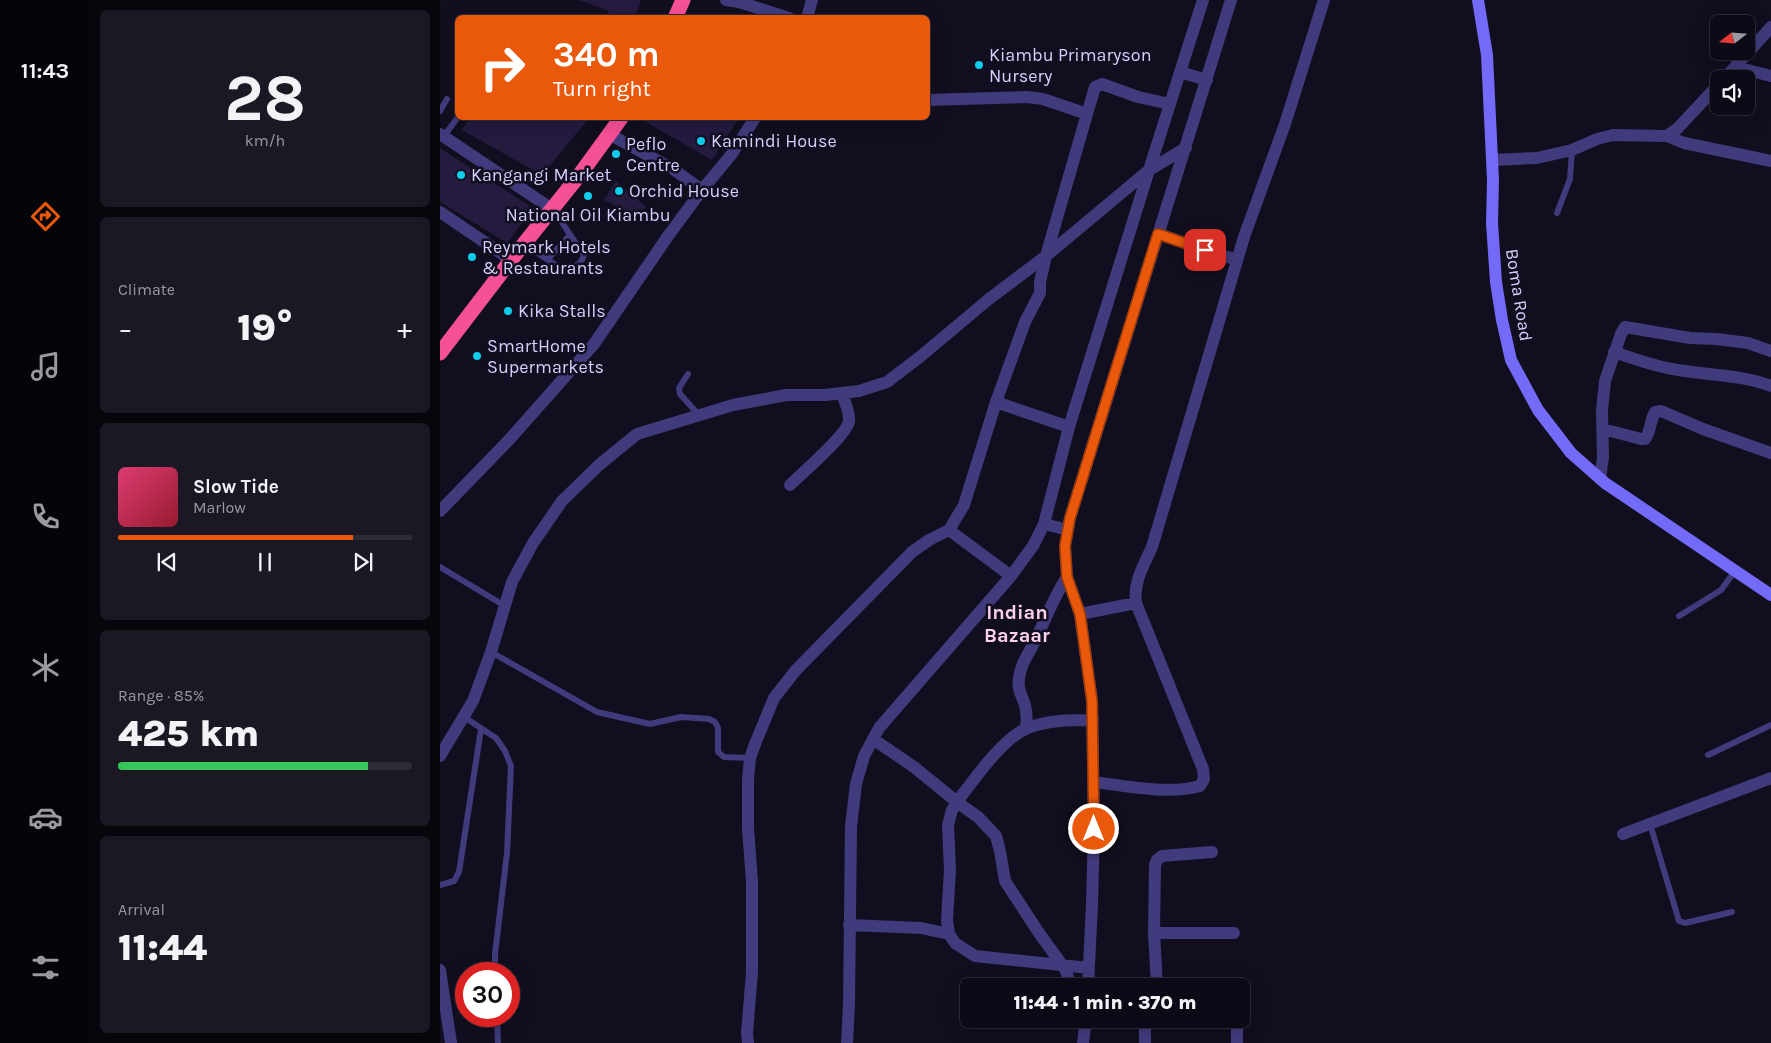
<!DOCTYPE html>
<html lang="en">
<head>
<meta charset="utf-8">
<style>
	:root { --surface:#0d0a17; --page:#1b1824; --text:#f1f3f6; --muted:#9a9aa1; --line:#2d2b36; --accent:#ea580c }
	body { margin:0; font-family:Karla,sans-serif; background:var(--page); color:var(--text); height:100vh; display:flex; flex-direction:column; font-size:19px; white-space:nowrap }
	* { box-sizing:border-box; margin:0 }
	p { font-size:16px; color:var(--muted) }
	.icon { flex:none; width:28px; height:28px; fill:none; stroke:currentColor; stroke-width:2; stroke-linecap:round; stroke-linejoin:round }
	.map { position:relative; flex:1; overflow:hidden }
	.drawer { display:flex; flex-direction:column; gap:10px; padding:10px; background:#07060d; width:350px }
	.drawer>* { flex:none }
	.banner { position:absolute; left:15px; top:15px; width:475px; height:105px; border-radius:8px; box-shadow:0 5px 20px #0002,0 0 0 1px var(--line); background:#ea580c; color:#fff; overflow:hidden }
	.needle { width:32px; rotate:253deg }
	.tools { position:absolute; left:1270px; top:15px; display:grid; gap:10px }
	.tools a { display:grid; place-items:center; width:45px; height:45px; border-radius:8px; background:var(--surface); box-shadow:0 5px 20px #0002,0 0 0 1px var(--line); font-size:25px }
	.speed { position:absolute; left:15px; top:962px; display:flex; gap:10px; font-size:25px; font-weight:700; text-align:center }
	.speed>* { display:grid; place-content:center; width:65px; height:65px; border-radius:50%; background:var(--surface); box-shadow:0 5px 20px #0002,0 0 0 1px var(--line); line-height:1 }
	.speed .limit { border:8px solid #d22; background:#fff; color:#111 }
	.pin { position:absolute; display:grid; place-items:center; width:42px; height:42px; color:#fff; margin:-21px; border-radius:10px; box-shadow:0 2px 8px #0006 }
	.me { position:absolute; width:55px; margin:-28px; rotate:0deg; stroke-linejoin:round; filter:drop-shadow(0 0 4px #0008) }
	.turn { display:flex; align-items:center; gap:18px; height:105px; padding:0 15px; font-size:22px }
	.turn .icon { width:65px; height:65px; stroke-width:2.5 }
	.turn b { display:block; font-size:35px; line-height:42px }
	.big { font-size:38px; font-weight:800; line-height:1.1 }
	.drawer .card { flex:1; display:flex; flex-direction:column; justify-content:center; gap:8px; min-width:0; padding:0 18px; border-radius:8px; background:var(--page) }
	.drawer .dial { align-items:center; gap:0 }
	.dial b { font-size:65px; line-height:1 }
	.song { display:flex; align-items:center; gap:15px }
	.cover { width:60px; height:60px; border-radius:8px; background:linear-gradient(135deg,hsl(340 70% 55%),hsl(350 70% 35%)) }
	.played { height:5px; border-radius:2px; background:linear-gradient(90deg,var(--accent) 80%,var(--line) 80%) }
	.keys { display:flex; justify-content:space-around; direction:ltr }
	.heat { display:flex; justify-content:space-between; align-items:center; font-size:28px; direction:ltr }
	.charge { height:8px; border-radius:4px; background:linear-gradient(90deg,#34c759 85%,var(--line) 0) }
	.trip { position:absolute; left:520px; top:978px; width:290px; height:50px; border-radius:8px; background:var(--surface); box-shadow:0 5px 20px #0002,0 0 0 1px var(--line); font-weight:800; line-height:50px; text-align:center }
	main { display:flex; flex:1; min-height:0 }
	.dock { display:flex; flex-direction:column; width:90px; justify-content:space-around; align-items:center; background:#050409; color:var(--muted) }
	.dock .icon { width:35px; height:35px }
	.dock .active { color:var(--accent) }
	.dock b { font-size:22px; color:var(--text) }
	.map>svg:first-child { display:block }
	.building { fill:#241b3f }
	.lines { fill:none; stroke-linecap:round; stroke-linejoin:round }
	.lane { stroke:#403b7c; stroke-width:6 }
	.street { stroke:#403b7c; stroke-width:12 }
	.secondary { stroke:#746af8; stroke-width:12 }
	.highway { stroke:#f65098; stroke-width:15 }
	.route-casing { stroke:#983908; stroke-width:12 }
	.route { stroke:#ea580c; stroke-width:9 }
	.poi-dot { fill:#0ccbeb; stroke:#110e1f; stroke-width:2 }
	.labels { text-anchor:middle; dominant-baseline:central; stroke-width:5; stroke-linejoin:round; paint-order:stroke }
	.poi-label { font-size:18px; fill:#d6cefd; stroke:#110e1f; text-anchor:start }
	.street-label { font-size:18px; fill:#d6cefd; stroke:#110e1f }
	.quarter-label { font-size:20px; font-weight:bold; fill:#fdd0eb; stroke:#110e1f }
</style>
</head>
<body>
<main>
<nav class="dock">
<b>11:43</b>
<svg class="icon active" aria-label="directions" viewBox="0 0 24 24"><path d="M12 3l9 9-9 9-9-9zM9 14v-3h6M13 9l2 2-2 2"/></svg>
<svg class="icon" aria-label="music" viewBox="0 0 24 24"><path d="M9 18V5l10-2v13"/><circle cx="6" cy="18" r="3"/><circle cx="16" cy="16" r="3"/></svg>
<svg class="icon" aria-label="phone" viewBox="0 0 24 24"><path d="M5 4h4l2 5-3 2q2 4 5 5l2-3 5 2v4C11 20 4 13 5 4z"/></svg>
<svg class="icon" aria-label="climate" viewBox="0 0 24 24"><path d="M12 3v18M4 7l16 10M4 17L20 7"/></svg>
<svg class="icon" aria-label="car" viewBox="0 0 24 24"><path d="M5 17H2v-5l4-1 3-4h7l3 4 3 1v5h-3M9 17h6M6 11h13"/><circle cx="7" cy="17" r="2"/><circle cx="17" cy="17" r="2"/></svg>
<svg class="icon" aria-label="filters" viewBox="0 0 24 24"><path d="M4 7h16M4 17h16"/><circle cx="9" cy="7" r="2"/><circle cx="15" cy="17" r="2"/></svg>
</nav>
<section class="drawer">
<div class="card dial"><b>28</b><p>km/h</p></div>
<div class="card"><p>Climate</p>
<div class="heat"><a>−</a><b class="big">19°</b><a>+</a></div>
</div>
<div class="card">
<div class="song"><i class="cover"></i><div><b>Slow Tide</b><p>Marlow</p></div></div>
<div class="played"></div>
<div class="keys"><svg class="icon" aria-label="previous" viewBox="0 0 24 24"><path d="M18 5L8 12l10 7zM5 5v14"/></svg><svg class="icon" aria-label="pause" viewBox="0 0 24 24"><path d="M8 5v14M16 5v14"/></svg><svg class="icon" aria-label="next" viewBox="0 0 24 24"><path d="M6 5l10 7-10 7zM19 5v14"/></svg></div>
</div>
<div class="card"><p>Range · 85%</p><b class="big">425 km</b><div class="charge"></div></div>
<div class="card"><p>Arrival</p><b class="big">11:44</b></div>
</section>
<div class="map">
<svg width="1331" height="1043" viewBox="0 0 1331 1043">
	<rect width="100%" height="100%" fill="#110e1f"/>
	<!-- building -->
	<path class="building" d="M139,0H201L197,12L188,18L167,17L169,11Z
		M29,118H149L102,175L22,130Z
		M206,118H299L272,160L204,121Z
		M0,148L93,208L67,243L0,202Z
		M176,181L206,207L197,217L164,200Z"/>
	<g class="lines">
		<!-- lane -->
		<path class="lane" d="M0,111L7,99
			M4,136L18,117
			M1117,213L1130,179L1132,150
			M85,245L122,269C132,270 141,265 144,255C133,240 124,224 112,209
			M108,259L129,236
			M248,374L239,388L240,394L258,414
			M0,567L65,606
			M1239,616L1281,590L1295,571
			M51,652L157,712L210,724L241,717L269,719L275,722L278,728V752L284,757L310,758
			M24,717L56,738L65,751L71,766L67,853L55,954V974
			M1268,755L1331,725
			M1210,824L1239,921L1245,923L1292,912
			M0,885L14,881L19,872L41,729
			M57,1016L58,1043"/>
		<!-- street -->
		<path class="street" d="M286,0L299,2L349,18
			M367,18L372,0
			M1295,67L1331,76
			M740,72L767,80
			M1284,79L1331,27
			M647,114L655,87L662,84L698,97L730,104
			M0,134L112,209
			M169,134L233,169L262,190
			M1227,136L1244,143L1331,161
			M1052,160L1097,158L1132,150L1157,139L1173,135L1227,136L1237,129L1279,84
			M0,212L71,260
			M718,234L797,260
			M1174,352C1195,359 1216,367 1238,370C1269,375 1302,375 1331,386
			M556,402L629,427
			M1163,429L1201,439H1205C1211,432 1210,420 1215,412L1221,411L1263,429L1331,453
			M1160,479L1163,457L1162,410L1165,381L1181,334L1185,327L1250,338L1277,339L1308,343L1331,351
			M350,485C361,474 408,434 409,421C410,412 405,403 402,394
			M0,511L68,441L154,344L228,236L262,190L291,155L315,118
			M604,524L628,530
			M509,530L571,576
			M640,614L696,603
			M586,728C587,720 587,713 585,705C582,696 577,689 579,679C580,665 588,655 594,643C605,621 613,598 627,577
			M433,739L474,767L517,802L538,817L556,836L560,851L565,881L599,933L625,969L628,977V986
			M0,756L33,701L51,652L72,582L93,543L122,501L159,465L197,434L293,405L346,395H385L419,391L447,382L481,356L549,299L606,256L709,170L763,0
			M654,782C686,786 729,795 760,786L764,779L763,769L696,603C693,582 704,565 712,547L804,237L845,124L884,0
			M1183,834L1331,778
			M409,925L481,928L509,934
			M714,933H794
			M649,968L535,956L515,943L509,934L507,920L510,870L508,825L512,810L517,802C533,781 563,737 588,728C608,720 631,720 653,720
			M0,970L11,1043
			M648,986L652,904L654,829L652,701L640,614L627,577L625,546L630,518L791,0
			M717,986L714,933L715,865L717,860L722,856L772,852
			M794,1019L797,1027V1043
			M308,1043L307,1034L312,972V882L308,828V780L310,758L315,744L334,698L356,670L472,552L489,540L509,530L524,505L556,402L585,322L600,293V282L606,256L647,114L603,99L587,97L488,100
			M407,1043L409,1004L411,826L416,784L424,756L439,728L571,576L593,546L604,524L629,427L709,170L746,148
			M643,1043L646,1019
			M705,1043V1019"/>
		<!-- secondary -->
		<path class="secondary" d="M1038,0L1047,55L1053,180L1052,223L1056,282L1062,320L1071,360L1098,410L1131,453L1165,483L1331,595"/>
		<!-- highway -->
		<path class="highway" d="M235,18L243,0
			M0,353L71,260L141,173L181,118"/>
	</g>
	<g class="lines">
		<defs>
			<path id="route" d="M654,829L652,701L640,614L627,577L625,546L630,518L718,234L765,250"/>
		</defs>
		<!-- route casing -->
		<use href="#route" class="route-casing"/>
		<!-- route -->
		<use href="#route" class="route"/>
	</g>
	<!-- markers -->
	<g class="poi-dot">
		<circle cx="539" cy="65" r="5"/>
		<circle cx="261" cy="141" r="5"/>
		<circle cx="176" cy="154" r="5"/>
		<circle cx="21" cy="175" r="5"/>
		<circle cx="179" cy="191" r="5"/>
		<circle cx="148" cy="196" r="5"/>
		<circle cx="32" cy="257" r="5"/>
		<circle cx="68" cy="311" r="5"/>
		<circle cx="37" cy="356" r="5"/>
	</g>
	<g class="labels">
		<!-- poi labels -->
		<g class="poi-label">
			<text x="549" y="55">Kiambu Primaryson<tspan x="549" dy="21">Nursery</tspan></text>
			<text x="271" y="141">Kamindi House</text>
			<text x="186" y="144">Peflo<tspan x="186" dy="21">Centre</tspan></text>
			<text x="31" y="175">Kangangi Market</text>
			<text x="189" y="191">Orchid House</text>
			<text x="148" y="215" text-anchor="middle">National Oil Kiambu</text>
			<text x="42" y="247">Reymark Hotels<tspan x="42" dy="21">&amp; Restaurants</tspan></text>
			<text x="78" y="311">Kika Stalls</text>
			<text x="47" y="346">SmartHome<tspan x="47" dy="21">Supermarkets</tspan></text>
		</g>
		<!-- street labels -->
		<g class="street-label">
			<text transform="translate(1079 295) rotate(81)">Boma Road</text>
		</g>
		<!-- quarter labels -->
		<g class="quarter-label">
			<text x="577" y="612">Indian<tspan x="577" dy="23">Bazaar</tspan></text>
		</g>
	</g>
</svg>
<div class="tools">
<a><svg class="needle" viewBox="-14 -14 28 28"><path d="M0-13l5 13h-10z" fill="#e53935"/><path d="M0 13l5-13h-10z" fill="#9a9aa1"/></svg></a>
<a><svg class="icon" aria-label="sound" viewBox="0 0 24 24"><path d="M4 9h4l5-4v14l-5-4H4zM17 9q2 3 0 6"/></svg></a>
</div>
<div class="speed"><div class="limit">30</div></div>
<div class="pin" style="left:765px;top:250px;background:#d93025"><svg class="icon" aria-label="arrive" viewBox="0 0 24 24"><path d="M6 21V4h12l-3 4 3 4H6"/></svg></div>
<svg class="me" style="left:654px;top:829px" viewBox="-20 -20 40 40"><circle r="17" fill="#ea580c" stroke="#fff" stroke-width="3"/><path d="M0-11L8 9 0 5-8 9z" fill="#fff"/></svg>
<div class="trip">11:44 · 1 min · 370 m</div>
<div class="banner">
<div class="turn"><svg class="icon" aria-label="right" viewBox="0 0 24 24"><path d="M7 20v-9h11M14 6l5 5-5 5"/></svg><div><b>340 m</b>Turn right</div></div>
</div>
</div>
</main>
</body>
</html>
